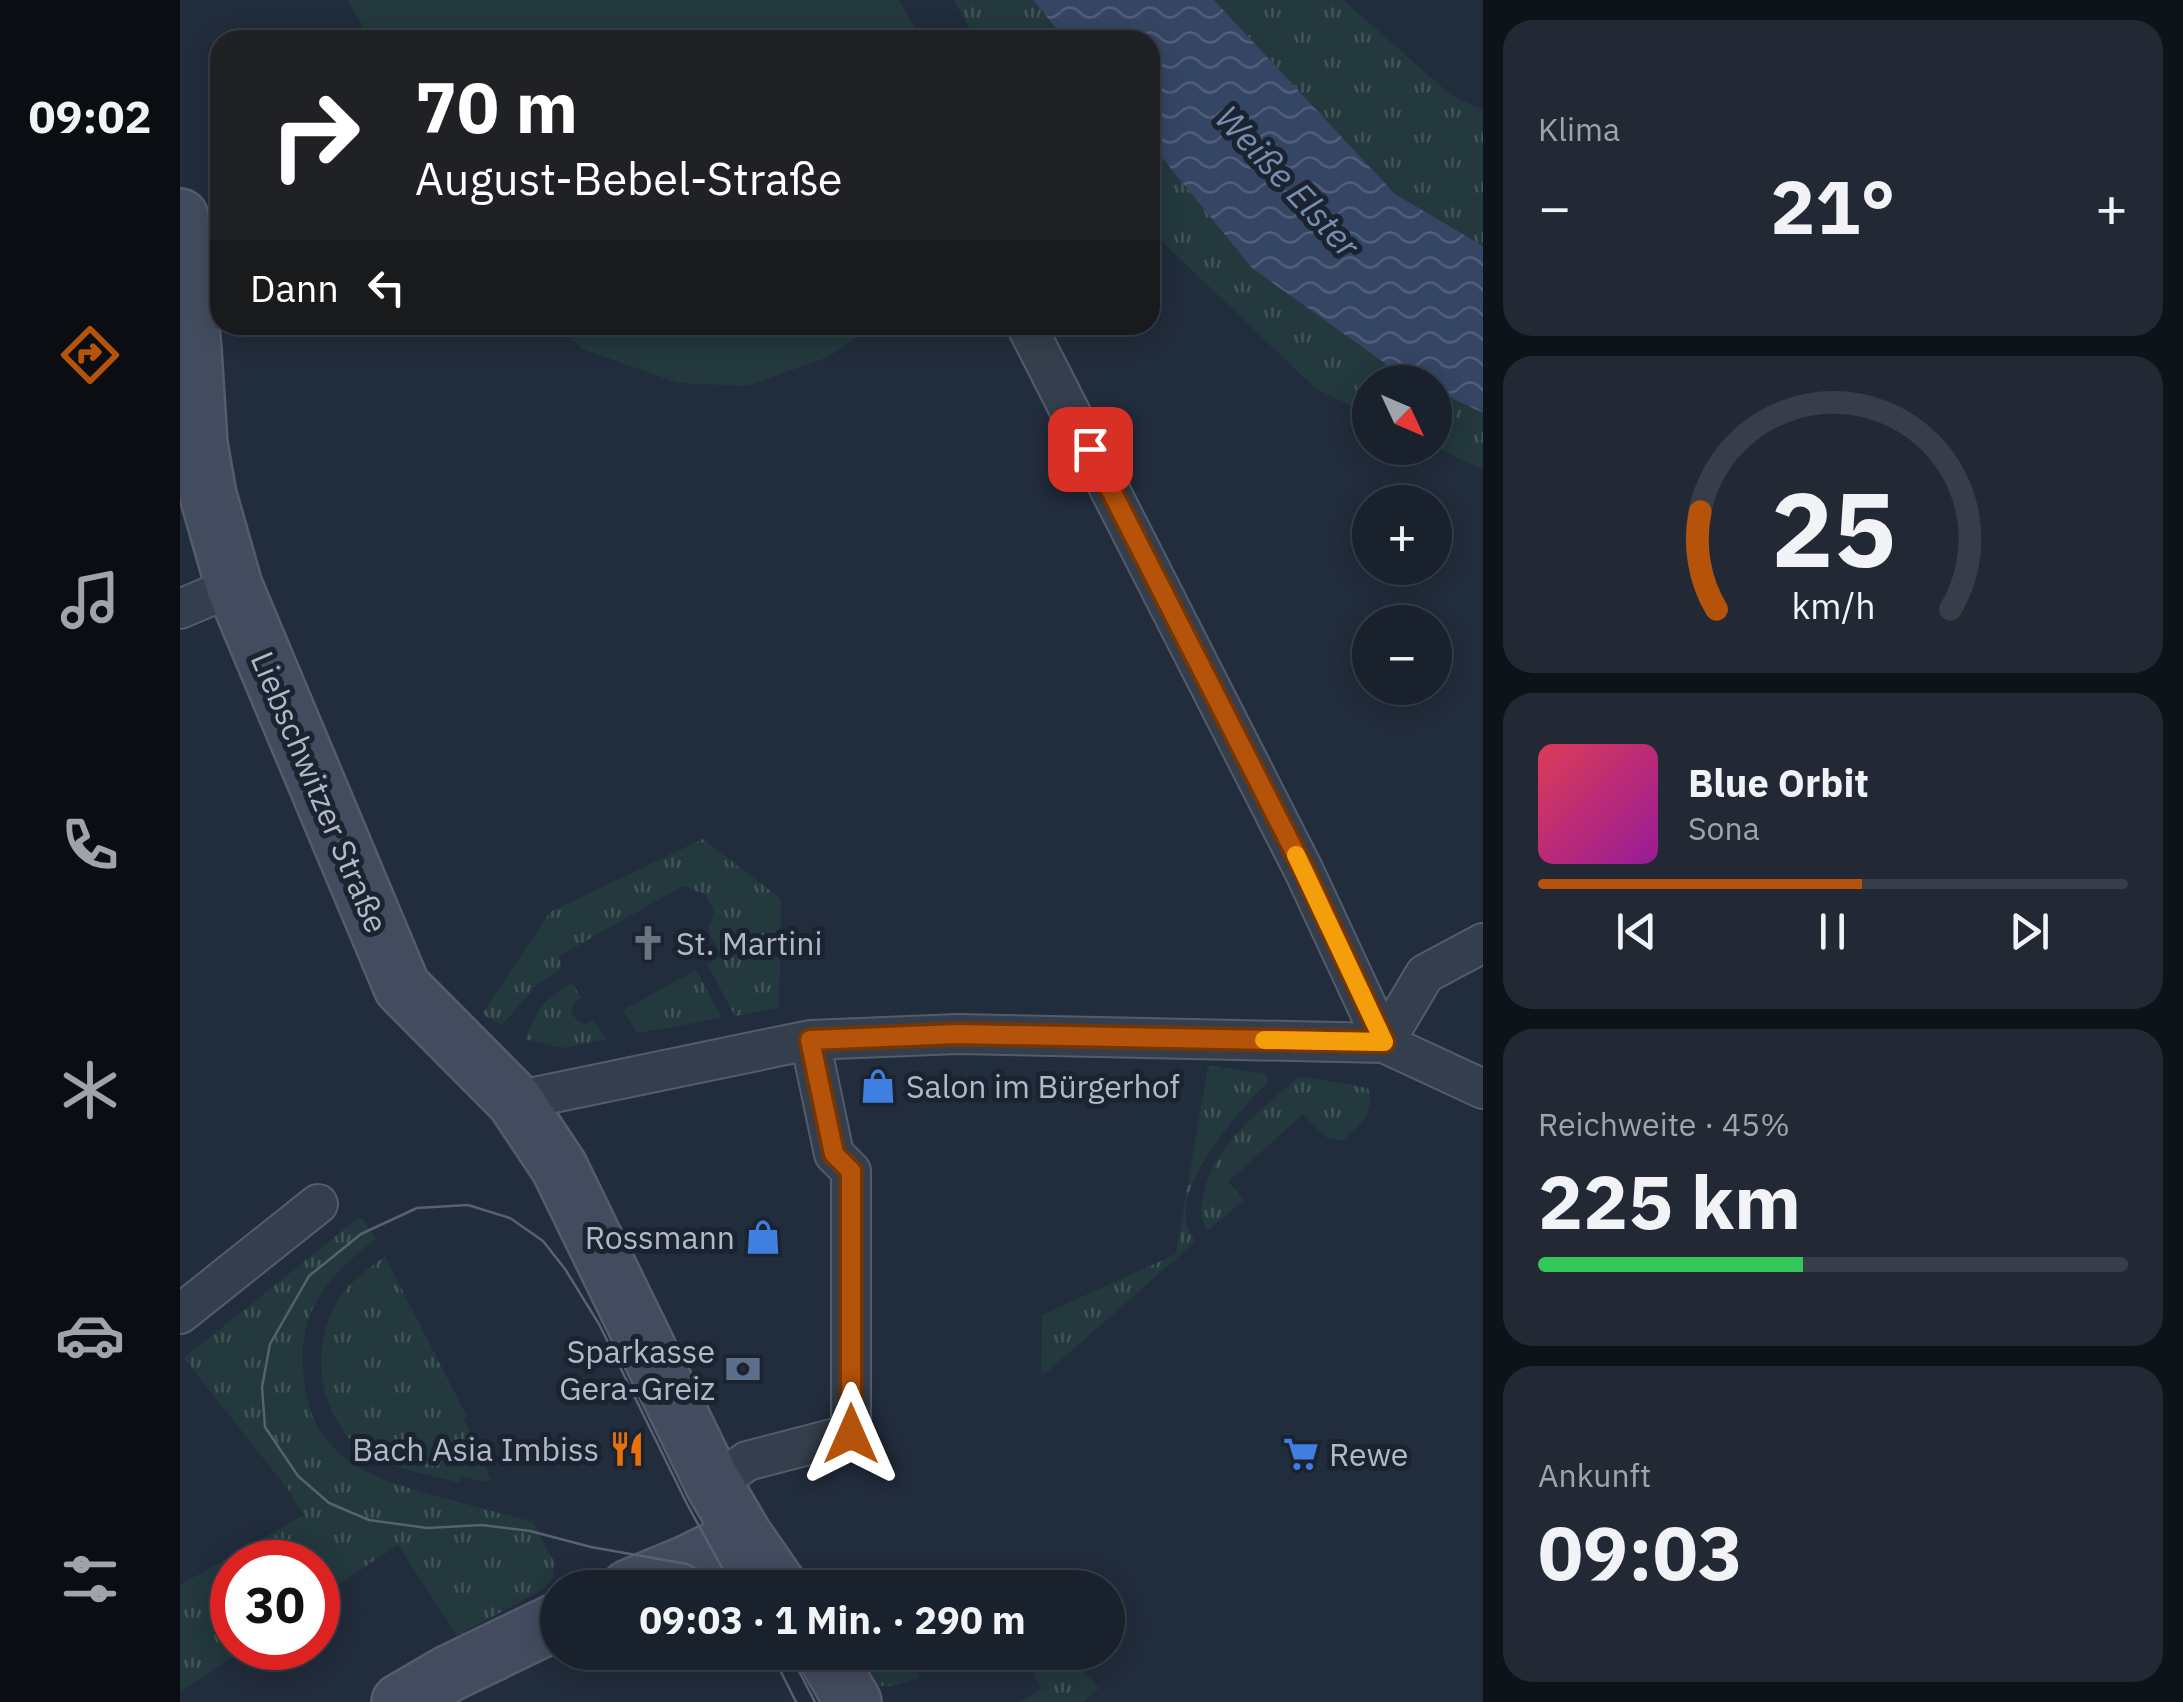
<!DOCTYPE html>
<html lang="de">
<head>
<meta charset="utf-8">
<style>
	:root { --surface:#19212d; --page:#222935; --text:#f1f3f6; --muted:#9fa3aa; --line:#373e49; --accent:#b45309 }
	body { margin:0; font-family:"IBM Plex Sans",sans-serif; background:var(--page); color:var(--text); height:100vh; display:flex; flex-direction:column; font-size:38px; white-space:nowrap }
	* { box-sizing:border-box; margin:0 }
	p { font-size:32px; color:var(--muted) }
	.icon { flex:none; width:55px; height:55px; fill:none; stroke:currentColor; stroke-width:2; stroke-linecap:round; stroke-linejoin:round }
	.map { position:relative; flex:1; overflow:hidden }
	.drawer { display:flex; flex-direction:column; gap:20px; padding:20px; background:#0e1219; width:700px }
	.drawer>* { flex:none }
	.hud { position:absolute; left:30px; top:30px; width:950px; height:305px; border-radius:30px; box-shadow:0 5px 25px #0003,0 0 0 2px var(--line); background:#202124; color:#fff; overflow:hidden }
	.needle { width:65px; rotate:134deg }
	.fabs { position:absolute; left:1172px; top:365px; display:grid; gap:20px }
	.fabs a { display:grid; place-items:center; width:100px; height:100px; border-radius:50%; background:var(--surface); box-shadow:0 5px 25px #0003,0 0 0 2px var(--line); font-size:50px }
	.speed { position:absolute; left:30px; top:1540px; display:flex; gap:20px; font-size:50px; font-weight:700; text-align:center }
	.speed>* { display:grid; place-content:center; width:130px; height:130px; border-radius:50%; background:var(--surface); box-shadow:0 5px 25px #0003,0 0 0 2px var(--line); line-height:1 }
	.speed .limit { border:15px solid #d22; background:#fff; color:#111 }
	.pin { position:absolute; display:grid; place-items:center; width:85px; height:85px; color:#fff; margin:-42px; border-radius:20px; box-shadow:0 5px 15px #0006 }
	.me { position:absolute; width:110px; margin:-55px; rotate:0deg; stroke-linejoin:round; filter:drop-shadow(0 0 8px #0008) }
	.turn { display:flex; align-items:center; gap:35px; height:210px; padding:0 40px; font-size:45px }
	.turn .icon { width:130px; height:130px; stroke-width:2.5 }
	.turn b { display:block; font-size:70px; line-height:85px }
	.then { display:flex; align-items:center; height:95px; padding:0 40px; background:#0003; gap:20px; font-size:38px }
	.big { font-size:75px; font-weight:700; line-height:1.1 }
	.drawer .card { flex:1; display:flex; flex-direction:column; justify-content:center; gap:15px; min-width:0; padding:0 35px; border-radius:30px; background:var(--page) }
	.drawer .dial { align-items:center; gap:0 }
	.dial svg { height:260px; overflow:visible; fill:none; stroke:var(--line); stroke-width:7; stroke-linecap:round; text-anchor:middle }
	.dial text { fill:var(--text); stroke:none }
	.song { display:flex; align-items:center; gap:30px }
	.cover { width:120px; height:120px; border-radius:15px; background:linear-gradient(135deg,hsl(350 70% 55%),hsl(300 70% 35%)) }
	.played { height:10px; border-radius:5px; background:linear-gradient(90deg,var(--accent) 55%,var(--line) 55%) }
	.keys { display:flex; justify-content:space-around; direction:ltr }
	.heat { display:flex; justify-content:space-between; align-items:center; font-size:55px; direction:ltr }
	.charge { height:15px; border-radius:8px; background:linear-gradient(90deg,#34c759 45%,var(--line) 0) }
	.trip { position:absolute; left:360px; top:1570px; width:585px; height:100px; border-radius:50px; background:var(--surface); box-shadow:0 5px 25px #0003,0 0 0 2px var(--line); font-weight:700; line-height:100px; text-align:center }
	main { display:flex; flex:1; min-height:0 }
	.dock { display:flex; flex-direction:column; width:180px; justify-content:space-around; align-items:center; background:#0a0d12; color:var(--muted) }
	.dock .icon { width:70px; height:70px }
	.dock .current { color:var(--accent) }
	.dock b { font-size:45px; color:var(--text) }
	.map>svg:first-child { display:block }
	.grass { fill:url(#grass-tufts) }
	.park { fill:#23393d }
	.water { fill:url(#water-waves) }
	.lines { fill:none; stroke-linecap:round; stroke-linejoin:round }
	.street-casing { stroke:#545b6a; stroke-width:42 }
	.secondary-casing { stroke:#545b6a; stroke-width:60 }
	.street { stroke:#353e4c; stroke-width:38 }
	.secondary { stroke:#434c5f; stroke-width:55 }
	.tram { stroke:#576173; stroke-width:2.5 }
	.route-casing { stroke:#753606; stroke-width:25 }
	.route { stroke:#b45309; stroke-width:18 }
	.slow { stroke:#f59e0b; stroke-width:18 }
	.labels { text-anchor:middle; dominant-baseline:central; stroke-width:10; stroke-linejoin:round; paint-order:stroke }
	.street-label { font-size:32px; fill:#b1b8c8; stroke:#1b2331 }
	.poi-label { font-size:32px; fill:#b1b8c8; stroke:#1b2331; text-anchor:start }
	.water-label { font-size:35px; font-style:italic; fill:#778eb1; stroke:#1b2331 }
</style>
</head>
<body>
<main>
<nav class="dock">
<b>09:02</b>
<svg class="icon current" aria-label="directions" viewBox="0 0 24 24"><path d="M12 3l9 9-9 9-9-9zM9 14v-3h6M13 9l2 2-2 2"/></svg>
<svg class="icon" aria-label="music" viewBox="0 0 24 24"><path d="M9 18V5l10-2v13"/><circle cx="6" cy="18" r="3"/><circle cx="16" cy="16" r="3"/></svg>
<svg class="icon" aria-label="phone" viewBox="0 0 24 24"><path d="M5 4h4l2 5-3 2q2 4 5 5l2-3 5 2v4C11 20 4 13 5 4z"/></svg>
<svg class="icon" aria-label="climate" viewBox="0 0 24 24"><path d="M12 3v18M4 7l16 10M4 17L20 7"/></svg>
<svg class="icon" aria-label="car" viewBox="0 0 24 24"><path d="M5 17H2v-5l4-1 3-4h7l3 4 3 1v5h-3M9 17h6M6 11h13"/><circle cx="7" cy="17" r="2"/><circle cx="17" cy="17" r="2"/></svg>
<svg class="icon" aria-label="filters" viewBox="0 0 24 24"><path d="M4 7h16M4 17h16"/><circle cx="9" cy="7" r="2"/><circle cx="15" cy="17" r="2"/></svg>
</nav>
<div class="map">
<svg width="1303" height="1702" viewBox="0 0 1303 1702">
	<defs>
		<pattern id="grass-tufts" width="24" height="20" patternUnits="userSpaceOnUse" patternTransform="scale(2.5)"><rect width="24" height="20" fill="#23393d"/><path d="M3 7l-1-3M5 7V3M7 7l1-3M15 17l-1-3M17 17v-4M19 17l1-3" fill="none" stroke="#415458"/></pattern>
		<pattern id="water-waves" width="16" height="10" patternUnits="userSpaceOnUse" patternTransform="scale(2.5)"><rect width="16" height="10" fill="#354664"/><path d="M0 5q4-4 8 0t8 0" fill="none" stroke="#505f79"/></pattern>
	</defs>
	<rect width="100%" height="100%" fill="#212c3c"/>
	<!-- grass -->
	<path class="grass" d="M774,0H853L886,40H796Z
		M1034,0H1163L1271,95L1303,110V246L1215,194Z
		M970,143L1072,268L1217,372L1238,382H1190V415L1135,388L970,230Z
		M1255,390L1303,413V470L1255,447Z
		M523,839L601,899L599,1008L555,1016L527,964L542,955L528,931L534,912L526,895L503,886L379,956L382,969L358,984L322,1025L302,1014L370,912Z
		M516,970L542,1018L457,1033L443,1010Z
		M392,983L401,998L394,1003L391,1011L397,1021L406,1024L413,1020L426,1039L382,1048L345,1039C359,1006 362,1001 392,983Z
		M1028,1066L1083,1073L1087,1076L1088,1082C1059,1111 1001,1176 1006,1220C1007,1228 1012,1235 1015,1242L867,1372L861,1373L862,1315L996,1254Z
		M1119,1076L1188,1088C1196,1109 1180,1128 1163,1140L1147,1138L1123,1114L1048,1182L1064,1200L1027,1231C1019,1219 1021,1207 1024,1193C1034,1143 1084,1109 1119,1076Z
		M178,1218L183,1219L196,1238C153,1274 121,1302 123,1364C125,1457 186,1477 264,1498C293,1506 323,1514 353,1522L374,1562L373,1578L362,1590L277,1636L218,1545L138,1598V1562H52V1648H65L0,1692V1585L124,1515L110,1496L114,1497L4,1358Z
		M205,1256L288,1419L283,1418L311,1479L307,1482L282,1477L280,1483C255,1476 203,1467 184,1452C138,1417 128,1346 159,1298C170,1281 189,1269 205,1256Z
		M698,1652L739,1653L730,1658L740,1677L713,1686H695L681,1661Z
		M872,1662C897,1663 903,1670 919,1688L904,1702H839L862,1689L851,1669Z"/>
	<!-- park -->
	<path class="park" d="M167,0H719L742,40H191Z
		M378,325H695L648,357L567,386L498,383L402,349Z"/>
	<!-- water -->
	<path class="water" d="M853,0H1034L1215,194L1303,246V413L1255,390V382H1238L1217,372L1072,268L970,143V40H886Z"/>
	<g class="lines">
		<defs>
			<path id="street" d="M846,325L1124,871L1204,1043
				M0,609L54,586
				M1204,1043L1245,974L1303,943
				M335,1101L630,1040L778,1034L1204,1043L1303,1089
				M0,1314L138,1204
				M534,1485L567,1461L671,1434V1171L654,1154L630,1040"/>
			<path id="secondary" d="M0,217L13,350L19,444L28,495L54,586L222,987L335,1101L379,1167L534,1485L564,1536L600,1588
				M449,1588L507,1564L564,1536
				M644,1652L673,1702
				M220,1702L270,1673L378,1621"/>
		</defs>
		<!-- street casing -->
		<use href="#street" class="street-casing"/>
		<!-- secondary casing -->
		<use href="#secondary" class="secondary-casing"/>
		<!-- street -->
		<use href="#street" class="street"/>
		<!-- secondary -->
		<use href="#secondary" class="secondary"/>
		<!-- tram -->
		<path class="tram" d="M551,1588L507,1564L411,1547L350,1531L302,1525L247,1528L189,1520L149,1503L118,1476L85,1427L82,1387L90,1344L129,1276L181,1234L237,1208L288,1205L330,1218L363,1241L385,1269L419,1324L507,1504L553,1588
			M591,1652L616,1702
			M609,1652L635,1702"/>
	</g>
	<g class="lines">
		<defs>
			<path id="route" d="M671,1434V1171L654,1154L630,1040L778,1034L1204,1042L1124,870L910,449"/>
		</defs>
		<!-- route casing -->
		<use href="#route" class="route-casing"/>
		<!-- route -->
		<use href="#route" class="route"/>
		<!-- slow -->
		<path class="slow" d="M1084,1040L1204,1042L1116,855"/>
	</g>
	<!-- icons -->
	<defs>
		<symbol id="church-bare" viewBox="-9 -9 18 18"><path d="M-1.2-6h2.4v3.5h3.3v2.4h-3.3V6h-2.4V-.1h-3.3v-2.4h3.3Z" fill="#6b7280" stroke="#1b2331" stroke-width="2.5" paint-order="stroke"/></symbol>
		<symbol id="shop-bare" viewBox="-9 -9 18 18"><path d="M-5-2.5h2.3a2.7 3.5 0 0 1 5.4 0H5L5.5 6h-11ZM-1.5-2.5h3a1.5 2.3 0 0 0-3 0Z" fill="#3f7fe0" stroke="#1b2331" stroke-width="2.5" paint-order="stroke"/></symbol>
		<symbol id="bank-bare" viewBox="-9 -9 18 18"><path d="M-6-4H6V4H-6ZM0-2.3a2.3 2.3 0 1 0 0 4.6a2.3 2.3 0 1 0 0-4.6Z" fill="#5c6f8a" stroke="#1b2331" stroke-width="2.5" paint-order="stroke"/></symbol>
		<symbol id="restaurant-bare" viewBox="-9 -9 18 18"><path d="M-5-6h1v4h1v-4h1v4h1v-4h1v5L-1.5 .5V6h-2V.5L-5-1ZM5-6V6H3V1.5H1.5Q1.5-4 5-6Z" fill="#e8710a" stroke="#1b2331" stroke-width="2.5" paint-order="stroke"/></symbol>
		<symbol id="supermarket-bare" viewBox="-9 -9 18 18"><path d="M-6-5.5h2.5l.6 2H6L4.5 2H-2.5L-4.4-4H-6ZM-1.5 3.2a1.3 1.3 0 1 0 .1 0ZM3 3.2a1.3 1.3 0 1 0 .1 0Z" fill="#3f7fe0" stroke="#1b2331" stroke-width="2.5" paint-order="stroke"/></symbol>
	</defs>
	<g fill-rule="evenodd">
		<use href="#church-bare" x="443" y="918" width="50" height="50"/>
		<use href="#shop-bare" x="673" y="1061" width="50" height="50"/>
		<use href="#shop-bare" x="558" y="1212" width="50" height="50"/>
		<use href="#bank-bare" x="538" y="1344" width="50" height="50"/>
		<use href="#restaurant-bare" x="422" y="1424" width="50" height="50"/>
		<use href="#supermarket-bare" x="1096" y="1429" width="50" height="50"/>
	</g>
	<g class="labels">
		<!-- street labels -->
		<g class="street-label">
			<text transform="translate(140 792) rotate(67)">Liebschwitzer Straße</text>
		</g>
		<!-- poi labels -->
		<g class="poi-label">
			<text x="496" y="943">St. Martini</text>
			<text x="726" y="1086">Salon im Bürgerhof</text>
			<text x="555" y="1237" text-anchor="end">Rossmann</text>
			<text x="535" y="1351" text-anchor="end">Sparkasse<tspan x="535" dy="37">Gera-Greiz</tspan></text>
			<text x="419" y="1449" text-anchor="end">Bach Asia Imbiss</text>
			<text x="1149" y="1454">Rewe</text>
		</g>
		<!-- water labels -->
		<g class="water-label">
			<text transform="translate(1108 181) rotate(47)">Weiße Elster</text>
		</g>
	</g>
</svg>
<div class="fabs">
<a><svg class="needle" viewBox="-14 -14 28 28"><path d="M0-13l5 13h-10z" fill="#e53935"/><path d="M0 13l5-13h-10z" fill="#9fa3aa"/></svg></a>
<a>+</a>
<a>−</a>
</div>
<div class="speed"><div class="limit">30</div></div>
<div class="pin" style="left:910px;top:449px;background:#d93025"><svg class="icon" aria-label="arrive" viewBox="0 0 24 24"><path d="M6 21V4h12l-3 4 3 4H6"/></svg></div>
<svg class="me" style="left:671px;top:1434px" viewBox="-20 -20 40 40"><path d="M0-17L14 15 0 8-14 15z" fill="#b45309" stroke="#fff" stroke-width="4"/></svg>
<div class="trip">09:03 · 1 Min. · 290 m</div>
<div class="hud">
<div class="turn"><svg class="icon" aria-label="right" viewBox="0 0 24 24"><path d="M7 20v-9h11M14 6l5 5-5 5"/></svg><div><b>70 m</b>August-Bebel-Straße</div></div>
<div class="then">Dann<svg class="icon" aria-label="left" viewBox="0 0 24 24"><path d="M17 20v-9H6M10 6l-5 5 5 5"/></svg></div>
</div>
</div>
<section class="drawer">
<div class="card"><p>Klima</p>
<div class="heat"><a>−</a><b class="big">21°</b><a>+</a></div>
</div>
<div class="card dial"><svg viewBox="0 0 100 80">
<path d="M14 69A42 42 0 1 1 86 69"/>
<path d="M14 69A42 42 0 0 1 9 39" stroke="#b45309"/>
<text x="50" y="56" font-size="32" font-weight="700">25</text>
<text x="50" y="72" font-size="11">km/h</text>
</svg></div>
<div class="card">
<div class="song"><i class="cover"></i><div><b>Blue Orbit</b><p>Sona</p></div></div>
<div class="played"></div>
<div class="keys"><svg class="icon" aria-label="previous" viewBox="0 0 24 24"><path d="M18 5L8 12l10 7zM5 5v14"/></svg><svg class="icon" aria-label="pause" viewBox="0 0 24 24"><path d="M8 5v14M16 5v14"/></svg><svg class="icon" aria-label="next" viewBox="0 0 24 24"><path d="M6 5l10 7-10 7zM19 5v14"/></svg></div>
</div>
<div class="card"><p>Reichweite · 45%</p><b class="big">225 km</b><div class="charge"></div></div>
<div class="card"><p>Ankunft</p><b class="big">09:03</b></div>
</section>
</main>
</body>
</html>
